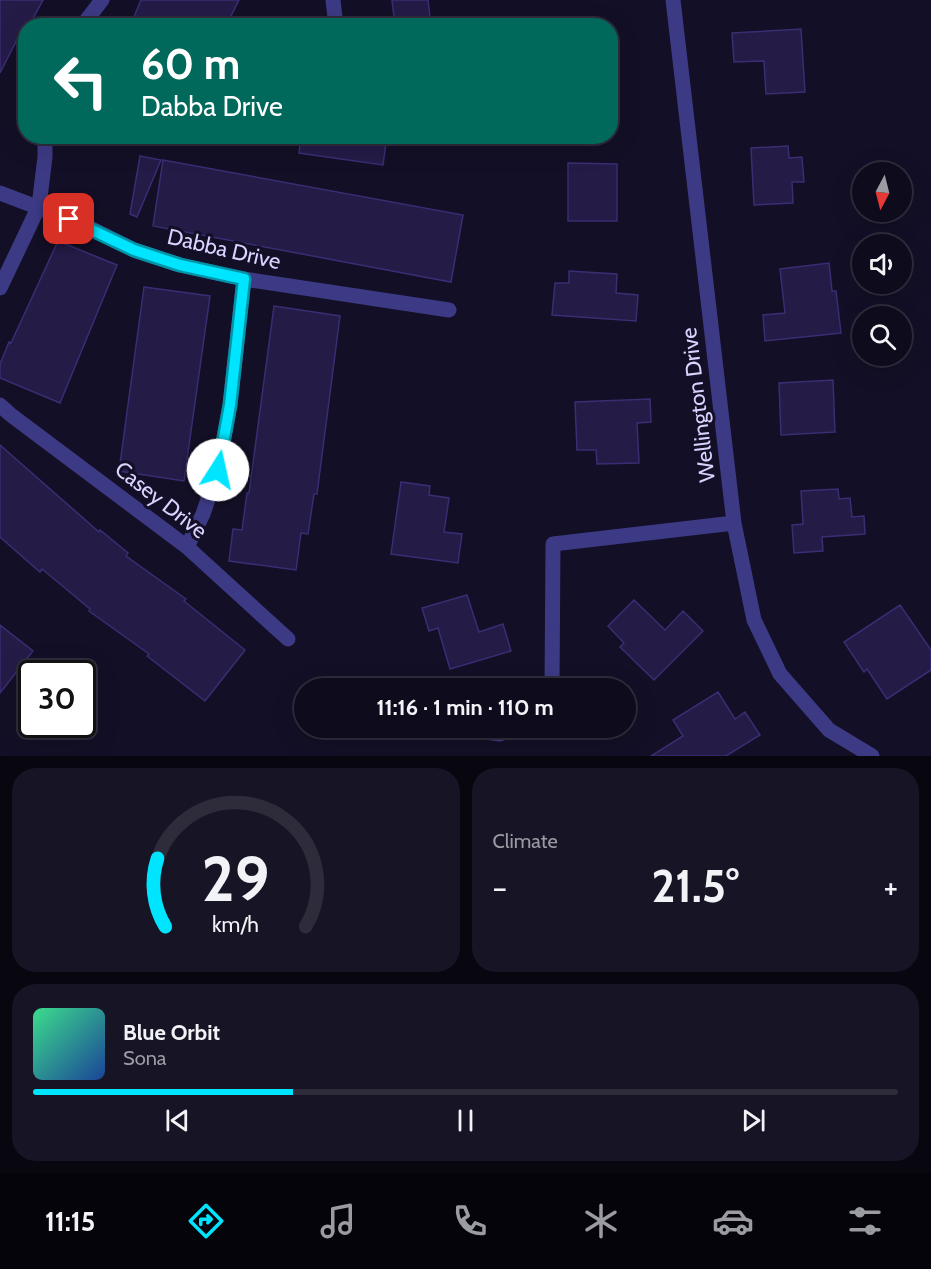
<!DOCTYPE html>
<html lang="en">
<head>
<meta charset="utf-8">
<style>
	:root { --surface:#0e0b1c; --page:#171425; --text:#f1f3f6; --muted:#9b9ba3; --line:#2e2b3b; --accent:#00e5ff }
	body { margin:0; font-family:Cabin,sans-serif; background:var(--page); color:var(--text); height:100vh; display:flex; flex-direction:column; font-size:22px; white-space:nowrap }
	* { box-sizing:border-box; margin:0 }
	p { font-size:20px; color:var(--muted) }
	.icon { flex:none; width:33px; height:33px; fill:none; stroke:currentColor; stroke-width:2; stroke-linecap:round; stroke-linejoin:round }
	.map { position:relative; height:756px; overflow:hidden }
	.details { display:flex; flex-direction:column; gap:12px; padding:12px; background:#08060f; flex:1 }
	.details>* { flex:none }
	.hud { position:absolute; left:18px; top:18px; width:600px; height:126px; border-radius:24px; box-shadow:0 6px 24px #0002,0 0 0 2px var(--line); background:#00695c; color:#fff; overflow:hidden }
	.needle { width:39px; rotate:187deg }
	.tools { position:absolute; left:852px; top:162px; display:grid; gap:12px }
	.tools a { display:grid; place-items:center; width:60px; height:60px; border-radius:50%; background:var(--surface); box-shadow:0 6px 24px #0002,0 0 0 2px var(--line); font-size:30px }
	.speed { position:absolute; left:18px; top:660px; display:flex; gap:12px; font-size:30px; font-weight:700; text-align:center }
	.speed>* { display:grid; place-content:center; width:78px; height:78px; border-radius:50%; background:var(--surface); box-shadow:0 6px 24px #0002,0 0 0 2px var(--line); line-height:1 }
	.speed .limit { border:3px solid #111; border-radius:9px; background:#fff; color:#111 }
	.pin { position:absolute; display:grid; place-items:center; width:51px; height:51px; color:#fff; margin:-26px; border-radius:12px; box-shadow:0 3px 9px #0006 }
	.me { position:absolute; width:66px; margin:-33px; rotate:10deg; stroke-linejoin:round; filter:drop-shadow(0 0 4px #0008) }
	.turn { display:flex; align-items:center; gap:21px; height:126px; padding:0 24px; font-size:27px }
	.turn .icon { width:78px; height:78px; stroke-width:2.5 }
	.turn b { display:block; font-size:42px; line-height:51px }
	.big { font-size:45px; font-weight:700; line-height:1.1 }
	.details .tile { flex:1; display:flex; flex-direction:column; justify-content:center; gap:9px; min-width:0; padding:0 21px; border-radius:24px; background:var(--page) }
	.details .dial { align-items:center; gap:0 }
	.dial svg { height:156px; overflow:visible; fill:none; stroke:var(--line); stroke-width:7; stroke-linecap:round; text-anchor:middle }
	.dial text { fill:var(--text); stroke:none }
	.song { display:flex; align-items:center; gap:18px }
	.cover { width:72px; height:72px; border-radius:9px; background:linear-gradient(135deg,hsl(150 70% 55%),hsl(220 70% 35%)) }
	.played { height:6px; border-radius:3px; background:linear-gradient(90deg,var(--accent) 30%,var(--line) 30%) }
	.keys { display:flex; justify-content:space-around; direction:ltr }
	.heat { display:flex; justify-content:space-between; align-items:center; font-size:33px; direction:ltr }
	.details .tiles { flex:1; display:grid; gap:12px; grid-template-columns:1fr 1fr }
	.tile:last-child { grid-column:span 2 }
	.trip { position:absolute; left:294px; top:678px; width:342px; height:60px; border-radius:30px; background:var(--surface); box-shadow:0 6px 24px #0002,0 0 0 2px var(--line); font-weight:700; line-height:60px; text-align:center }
	.tab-bar { display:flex; height:96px; justify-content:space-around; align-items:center; background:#06040b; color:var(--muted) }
	.tab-bar .icon { width:42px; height:42px }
	.tab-bar .active { color:var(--accent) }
	.tab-bar b { font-size:27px; color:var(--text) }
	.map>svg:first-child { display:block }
	.building { fill:#241b47; stroke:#3b2d73; stroke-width:1.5 }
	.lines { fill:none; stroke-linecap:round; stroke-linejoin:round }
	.minor { stroke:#3d3a85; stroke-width:15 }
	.route-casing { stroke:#0095a6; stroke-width:15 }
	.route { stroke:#00e5ff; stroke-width:10 }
	.labels { text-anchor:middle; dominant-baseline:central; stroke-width:6; stroke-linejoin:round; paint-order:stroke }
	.street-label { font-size:22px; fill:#d9d4ff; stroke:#130f26 }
</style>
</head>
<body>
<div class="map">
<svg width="931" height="756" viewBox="0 0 931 756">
	<rect width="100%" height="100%" fill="#130f26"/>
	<!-- building -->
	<path class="building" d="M0,0H43L30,24L26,22L0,73Z
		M141,0H239L226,26H130Z
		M392,0H428L431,26H395Z
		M801,29L805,92L766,94L764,61L734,62L732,33Z
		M301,136H387L383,165L299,153Z
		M788,146L789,158L802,157L804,182H792L793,203L754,205L751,148Z
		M140,156L161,160L137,217L130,214Z
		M163,160L463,215L451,282L153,226Z
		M568,163L617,164V221H568Z
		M58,241L117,265L60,403L0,378V364L9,342L11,343Z
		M829,263L832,291H836L841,333L765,341L763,315L785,313L780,269Z
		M569,271L617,274L616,293L638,295L636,321L552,315L555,283H569Z
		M144,287L210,296L184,481L119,471Z
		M274,306L340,316L317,494H314L308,534L301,533L296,570L229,561L233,529L242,530L247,493H249Z
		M833,380L835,432L781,435L779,383Z
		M650,399L651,422L637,423L639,463L597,464L596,450H577L575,402Z
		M0,445L99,532L100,530L128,553L126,556L186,599L184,601L245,650L205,701L147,656L149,654L89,611L90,609L42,569L40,572L0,537Z
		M401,482L430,486L429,495L449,498L444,532L462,534L458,563L391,554Z
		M838,489L839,499L850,498L852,517L864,516L865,534L822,537L823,551L794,553L792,525L803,524L801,491Z
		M467,595L479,632L503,624L511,651L450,669L438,628L429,631L422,608Z
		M634,600L665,630L683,611L703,631L654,680L620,647L624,643L608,626Z
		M900,605L931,650V670L887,699L867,669L864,672L844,642Z
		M0,625L33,651L0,693Z
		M718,692L735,719L745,712L760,735L726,756H651L683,736L673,720Z"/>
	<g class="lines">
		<!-- minor -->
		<path class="minor" d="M333,0L336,26
			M673,0L734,523L754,620L780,674L829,730L872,756
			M82,26L102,0
			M0,193L84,225L134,250L180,265L244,279L449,310
			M0,288L39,206L45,157V136
			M0,405L11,415L187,547L288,639
			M187,547L203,514L218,470L230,405L244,279
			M552,688L553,544L734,523
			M457,728L500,734L517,728"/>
	</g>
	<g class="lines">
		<defs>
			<path id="route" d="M69,219L134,250L180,265L244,279L230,405L218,470"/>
		</defs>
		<!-- route casing -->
		<use href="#route" class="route-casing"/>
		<!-- route -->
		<use href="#route" class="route"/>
	</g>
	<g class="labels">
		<!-- street labels -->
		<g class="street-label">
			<text transform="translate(224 249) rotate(13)">Dabba Drive</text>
			<text transform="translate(698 405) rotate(-97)">Wellington Drive</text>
			<text transform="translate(161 500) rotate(38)">Casey Drive</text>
		</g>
	</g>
</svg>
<div class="tools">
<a><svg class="needle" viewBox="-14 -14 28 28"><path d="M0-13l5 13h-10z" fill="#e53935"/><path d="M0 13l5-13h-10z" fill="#9b9ba3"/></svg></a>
<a><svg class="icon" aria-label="sound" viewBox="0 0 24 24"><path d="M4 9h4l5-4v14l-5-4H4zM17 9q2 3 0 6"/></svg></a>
<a><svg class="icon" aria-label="search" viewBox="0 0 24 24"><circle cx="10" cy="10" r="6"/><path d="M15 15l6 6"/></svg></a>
</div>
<div class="speed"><div class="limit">30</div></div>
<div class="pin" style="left:69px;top:219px;background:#d93025"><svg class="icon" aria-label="arrive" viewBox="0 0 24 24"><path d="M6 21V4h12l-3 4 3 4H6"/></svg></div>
<svg class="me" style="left:218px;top:470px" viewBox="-20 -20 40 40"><circle r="19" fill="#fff"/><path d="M0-13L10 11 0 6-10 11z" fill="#00e5ff"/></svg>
<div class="trip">11:16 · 1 min · 110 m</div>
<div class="hud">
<div class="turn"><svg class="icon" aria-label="left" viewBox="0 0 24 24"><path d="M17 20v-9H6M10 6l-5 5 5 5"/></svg><div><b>60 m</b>Dabba Drive</div></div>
</div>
</div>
<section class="details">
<div class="tiles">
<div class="tile dial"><svg viewBox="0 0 100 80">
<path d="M14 69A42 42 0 1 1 86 69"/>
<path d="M14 69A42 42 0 0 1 10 34" stroke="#00e5ff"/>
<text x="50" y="56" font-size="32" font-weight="700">29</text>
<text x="50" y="72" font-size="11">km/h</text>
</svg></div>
<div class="tile"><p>Climate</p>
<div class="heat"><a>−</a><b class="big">21.5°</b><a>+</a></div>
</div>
<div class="tile">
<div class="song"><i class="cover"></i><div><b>Blue Orbit</b><p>Sona</p></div></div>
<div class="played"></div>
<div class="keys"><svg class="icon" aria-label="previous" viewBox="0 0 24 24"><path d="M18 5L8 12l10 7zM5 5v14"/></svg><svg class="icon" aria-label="pause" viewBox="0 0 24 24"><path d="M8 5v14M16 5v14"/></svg><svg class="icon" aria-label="next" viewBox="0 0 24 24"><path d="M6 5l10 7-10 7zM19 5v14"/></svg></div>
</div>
</div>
</section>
<nav class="tab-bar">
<b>11:15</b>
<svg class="icon active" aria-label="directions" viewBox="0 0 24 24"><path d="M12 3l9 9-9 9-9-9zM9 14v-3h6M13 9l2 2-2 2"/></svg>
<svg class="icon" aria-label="music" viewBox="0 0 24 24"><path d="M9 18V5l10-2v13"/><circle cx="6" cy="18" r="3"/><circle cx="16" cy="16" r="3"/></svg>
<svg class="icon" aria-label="phone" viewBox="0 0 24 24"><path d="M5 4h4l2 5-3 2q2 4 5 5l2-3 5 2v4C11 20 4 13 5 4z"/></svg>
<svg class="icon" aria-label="climate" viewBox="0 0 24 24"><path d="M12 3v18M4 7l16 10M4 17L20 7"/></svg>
<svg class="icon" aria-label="car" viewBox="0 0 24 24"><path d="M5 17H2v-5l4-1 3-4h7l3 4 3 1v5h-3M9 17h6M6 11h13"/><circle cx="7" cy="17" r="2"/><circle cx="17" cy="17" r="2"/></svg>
<svg class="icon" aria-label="filters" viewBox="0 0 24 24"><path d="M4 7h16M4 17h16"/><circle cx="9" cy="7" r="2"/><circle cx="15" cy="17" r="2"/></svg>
</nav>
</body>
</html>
